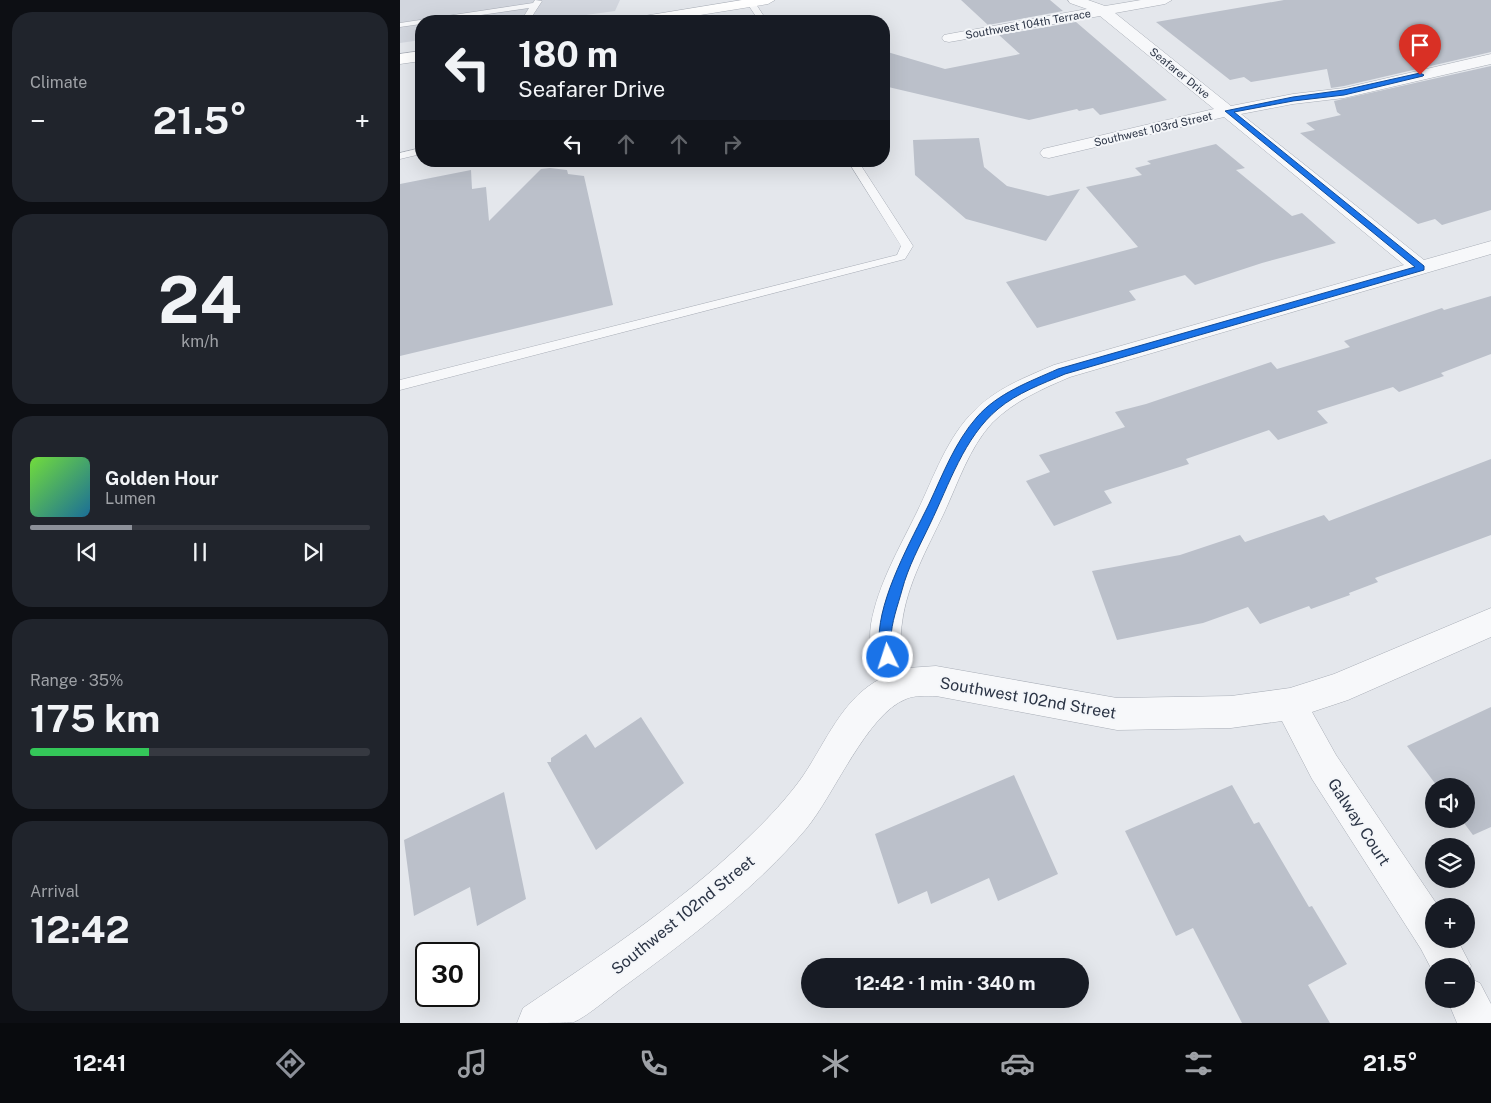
<!DOCTYPE html>
<html lang="en">
<head>
<meta charset="utf-8">
<style>
	:root { --surface:#171b24; --page:#20242c; --text:#f1f3f6; --muted:#9ea1a6; --line:#363941; --accent:#8c9099 }
	body { margin:0; font-family:"Public Sans",sans-serif; background:var(--page); color:var(--text); height:100vh; display:flex; flex-direction:column; font-size:19px; white-space:nowrap }
	* { box-sizing:border-box; margin:0 }
	p { font-size:16px; color:var(--muted) }
	.icon { flex:none; width:28px; height:28px; fill:none; stroke:currentColor; stroke-width:2; stroke-linecap:round; stroke-linejoin:round }
	.map { position:relative; flex:1; overflow:hidden }
	.panel { display:flex; flex-direction:column; gap:12px; padding:12px; background:#0d0f14; width:400px }
	.panel>* { flex:none }
	.top-card { position:absolute; left:15px; top:15px; width:475px; height:152px; border-radius:20px; box-shadow:0 5px 20px #0002; background:#171b24; color:var(--text); overflow:hidden }
	.buttons { position:absolute; left:1025px; top:778px; display:grid; gap:10px }
	.buttons a { display:grid; place-items:center; width:50px; height:50px; border-radius:50%; background:var(--surface); box-shadow:0 5px 20px #0002; font-size:25px }
	.speed { position:absolute; left:15px; top:942px; display:flex; gap:10px; font-size:25px; font-weight:700; text-align:center }
	.speed>* { display:grid; place-content:center; width:65px; height:65px; border-radius:50%; background:var(--surface); box-shadow:0 5px 20px #0002; line-height:1 }
	.speed .limit { border:2px solid #111; border-radius:8px; background:#fff; color:#111 }
	.pin { position:absolute; display:grid; place-items:center; width:42px; height:42px; color:#fff; margin:-51px -21px; border-radius:50% 50% 50% 0; rotate:-45deg; box-shadow:0 0 5px #0007 }
	.pin .icon { rotate:45deg }
	.me { position:absolute; width:55px; margin:-28px; rotate:356deg; stroke-linejoin:round; filter:drop-shadow(0 0 4px #0008) }
	.turn { display:flex; align-items:center; gap:18px; height:105px; padding:0 20px; font-size:22px }
	.turn .icon { width:65px; height:65px; stroke-width:2.5 }
	.turn b { display:block; font-size:35px; line-height:42px }
	.lanes { display:flex; align-items:center; height:48px; padding:0 20px; background:#0003; justify-content:center; gap:25px; direction:ltr }
	.lanes .off { opacity:.35 }
	.big { font-size:38px; font-weight:700; line-height:1.1 }
	.panel .card { flex:1; display:flex; flex-direction:column; justify-content:center; gap:8px; min-width:0; padding:0 18px; border-radius:20px; background:var(--page) }
	.panel .dial { align-items:center; gap:0 }
	.dial b { font-size:65px; line-height:1 }
	.song { display:flex; align-items:center; gap:15px }
	.cover { width:60px; height:60px; border-radius:8px; background:linear-gradient(135deg,hsl(100 70% 55%),hsl(200 70% 35%)) }
	.played { height:5px; border-radius:2px; background:linear-gradient(90deg,var(--accent) 30%,var(--line) 30%) }
	.keys { display:flex; justify-content:space-around; direction:ltr }
	.heat { display:flex; justify-content:space-between; align-items:center; font-size:28px; direction:ltr }
	.charge { height:8px; border-radius:4px; background:linear-gradient(90deg,#34c759 35%,var(--line) 0) }
	.trip { position:absolute; left:401px; top:958px; width:288px; height:50px; border-radius:25px; background:var(--surface); box-shadow:0 5px 20px #0002; font-weight:700; line-height:50px; text-align:center }
	.menu { display:flex; height:80px; justify-content:space-around; align-items:center; background:#090b0e; color:var(--muted) }
	.menu .icon { width:35px; height:35px }
	.menu .current { color:var(--accent) }
	.menu b { font-size:22px; color:var(--text) }
	main { display:flex; flex:1; min-height:0 }
	.map>svg:first-child { display:block }
	.built { fill:#d2d6de }
	.building { fill:#bbc0ca }
	.lines { fill:none; stroke-linecap:round; stroke-linejoin:round }
	.lane-casing { stroke:#a9aeb7; stroke-width:1 }
	.street-casing { stroke:#a9aeb7; stroke-width:1 }
	.secondary-casing { stroke:#a9aeb7; stroke-width:1 }
	.lane { fill:#f7f8fa; fill-rule:evenodd }
	.street { fill:#f7f8fa; fill-rule:evenodd }
	.secondary { fill:#fff; fill-rule:evenodd }
	.route { fill:#1a73e8; stroke:#114b97 }
	.labels { text-anchor:middle; dominant-baseline:central; stroke-width:4; stroke-linejoin:round; paint-order:stroke }
	.far-street-label { font-size:11px; fill:#2b3445; stroke:#f4f6f9 }
	.near-street-label { font-size:16px; fill:#2b3445; stroke:#f4f6f9 }
</style>
</head>
<body>
<main>
<section class="panel">
<div class="card"><p>Climate</p>
<div class="heat"><a>−</a><b class="big">21.5°</b><a>+</a></div>
</div>
<div class="card dial"><b>24</b><p>km/h</p></div>
<div class="card">
<div class="song"><i class="cover"></i><div><b>Golden Hour</b><p>Lumen</p></div></div>
<div class="played"></div>
<div class="keys"><svg class="icon" aria-label="previous" viewBox="0 0 24 24"><path d="M18 5L8 12l10 7zM5 5v14"/></svg><svg class="icon" aria-label="pause" viewBox="0 0 24 24"><path d="M8 5v14M16 5v14"/></svg><svg class="icon" aria-label="next" viewBox="0 0 24 24"><path d="M6 5l10 7-10 7zM19 5v14"/></svg></div>
</div>
<div class="card"><p>Range · 35%</p><b class="big">175 km</b><div class="charge"></div></div>
<div class="card"><p>Arrival</p><b class="big">12:42</b></div>
</section>
<div class="map">
<svg width="1091" height="1023" viewBox="0 0 1091 1023">
	<rect width="100%" height="100%" fill="#e4e7ec"/>
	<!-- built -->
	<path class="built" d="M0,0H220L215,11L143,21H21V40L0,43Z"/>
	<!-- building -->
	<path class="building" d="M561,0H650L663,11L588,25Z
		M884,0H1091V52L944,86L931,88L927,69L851,82L844,77L830,80L756,22Z
		M676,22L767,100L700,115L693,108L679,111L677,109L629,120L484,86V51L545,69L620,54L599,35Z
		M1091,66V210L1042,225L1035,219L1018,224L900,133L915,130L906,123L941,115L937,112L934,101Z
		M579,138L584,167L607,186L648,196L680,189L646,241L566,219L515,175L513,140Z
		M816,144L845,168L836,170L892,216L902,213L936,243L862,263L795,285L785,275L729,291L736,300L637,328L606,282L738,247L686,187L742,175L735,168L751,164L747,161Z
		M150,168L167,170L168,174L184,176L213,305L0,356V184L71,170L72,189L86,187L89,221L141,169Z
		M1091,296V354L1041,373L1044,376L999,392L993,387L917,411L928,423L878,440L869,430L786,459L789,464L704,491L712,503L654,526L626,481L650,472L639,455L725,427L715,412L746,404L871,362L877,369L950,347L944,341L1042,308L1044,310Z
		M1091,459V535L975,578L978,582L949,593L950,595L911,609L909,606L860,624L848,607L803,623L717,640L692,571L780,555L840,535L845,542L924,515L929,521Z
		M1091,707V827L1073,835L1061,819H1066V786H1037L1007,746Z
		M241,717L284,783L196,850L147,762H151V758L186,734L195,748Z
		M614,775L658,874L598,901L589,878L531,904L527,891L498,904L475,834Z
		M832,785L854,824L859,822L909,907L912,906L947,964L908,985L930,1023H842L793,928L776,936L725,831Z
		M104,792L126,899L77,926L70,887L14,916L4,840Z"/>
	<g class="lines">
		<defs>
			<path id="lane" d="M135,0L142,1L129,21H121L129,8L40,21H21V24L0,27V23L133,3Z
				M348,1H354L367,21H359L347,3Z
				M21,148V154L0,159V153Z
				M448,161H458L513,246L505,259L0,390V380L497,255L501,246Z"/>
			<path id="street" d="M668,0H688L705,6L741,0H772L765,4L715,13L831,106L893,94L944,88L1091,54V64L944,98L893,104L841,114L1024,260L1091,241V254L670,377C642,389 614,401 592,423C569,448 558,483 544,513C527,549 507,584 502,623C499,639 502,653 507,668L536,666L717,698L831,696L890,688L934,674L1091,608V637L948,700L912,712L936,755L1038,906H1034V939H1057L1071,966L1066,977V966H1034V974L1021,949L912,779L882,721L831,728L717,730L536,696C527,696 515,695 506,699C467,714 434,795 406,829C355,889 290,938 226,985C213,994 188,1016 174,1022C166,1023 129,1023 117,1023L123,1008C206,952 291,896 361,825C376,810 391,793 403,776C426,742 442,699 480,679C473,660 468,644 471,624C478,584 500,547 517,512C534,477 547,437 575,410C597,388 626,377 654,365L1004,265L824,117L649,158L643,157L640,153L643,149L814,109L700,16L549,42L544,41L542,38L544,35L549,34L687,9L670,3Z
				M1066,977L1080,983L1091,1004V1023H1057L1047,999H1066Z"/>
			<path id="secondary" d="M342,0H375L368,4L263,21H231L233,18L238,17Z
				M21,51V61L0,64V54Z"/>
		</defs>
		<!-- lane casing -->
		<use href="#lane" class="lane-casing"/>
		<!-- street casing -->
		<use href="#street" class="street-casing"/>
		<!-- secondary casing -->
		<use href="#secondary" class="secondary-casing"/>
		<!-- lane -->
		<use href="#lane" class="lane"/>
		<!-- street -->
		<use href="#street" class="street"/>
		<!-- secondary -->
		<use href="#secondary" class="secondary"/>
	</g>
	<!-- route -->
	<path class="route" d="M1020,73L1024,75L1023,76L944,95L893,101L834,112L1024,266V270L665,374C642,384 617,393 598,409C564,437 549,485 530,524C520,545 508,567 502,590C498,605 491,623 491,639C491,647 496,653 492,661L488,663L483,661C481,655 479,646 479,639C479,597 511,541 529,504C543,474 555,442 577,417C598,393 629,382 658,369L1015,267L825,111L893,97L944,90Z"/>
	<g class="labels">
		<!-- far-street labels -->
		<g class="far-street-label">
			<text transform="translate(628 24) rotate(-10)">Southwest 104th Terrace</text>
			<text transform="translate(780 73) rotate(39)">Seafarer Drive</text>
			<text transform="translate(753 129) rotate(-13)">Southwest 103rd Street</text>
		</g>
		<!-- near-street labels -->
		<g class="near-street-label">
			<text transform="translate(628 698) rotate(10)">Southwest 102nd Street</text>
			<text transform="translate(959 822) rotate(57)">Galway Court</text>
			<text transform="translate(283 915) rotate(-39)">Southwest 102nd Street</text>
		</g>
	</g>
</svg>
<div class="buttons">
<a><svg class="icon" aria-label="sound" viewBox="0 0 24 24"><path d="M4 9h4l5-4v14l-5-4H4zM17 9q2 3 0 6"/></svg></a>
<a><svg class="icon" aria-label="layers" viewBox="0 0 24 24"><path d="M12 4l9 5-9 5-9-5zM3 14l9 5 9-5"/></svg></a>
<a>+</a>
<a>−</a>
</div>
<div class="speed"><div class="limit">30</div></div>
<div class="pin" style="left:1020px;top:75px;background:#d93025"><svg class="icon" aria-label="arrive" viewBox="0 0 24 24"><path d="M6 21V4h12l-3 4 3 4H6"/></svg></div>
<svg class="me" style="left:488px;top:657px" viewBox="-20 -20 40 40"><circle r="17" fill="#1a73e8" stroke="#fff" stroke-width="3"/><path d="M0-11L8 9 0 5-8 9z" fill="#fff"/></svg>
<div class="trip">12:42 · 1 min · 340 m</div>
<div class="top-card">
<div class="turn"><svg class="icon" aria-label="left" viewBox="0 0 24 24"><path d="M17 20v-9H6M10 6l-5 5 5 5"/></svg><div><b>180 m</b>Seafarer Drive</div></div>
<div class="lanes"><svg class="icon" aria-label="left" viewBox="0 0 24 24"><path d="M17 20v-9H6M10 6l-5 5 5 5"/></svg><svg class="icon off" aria-label="ahead" viewBox="0 0 24 24"><path d="M12 20V5M6 11l6-6 6 6"/></svg><svg class="icon off" aria-label="ahead" viewBox="0 0 24 24"><path d="M12 20V5M6 11l6-6 6 6"/></svg><svg class="icon off" aria-label="right" viewBox="0 0 24 24"><path d="M7 20v-9h11M14 6l5 5-5 5"/></svg></div>
</div>
</div>
</main>
<nav class="menu">
<b>12:41</b>
<svg class="icon current" aria-label="directions" viewBox="0 0 24 24"><path d="M12 3l9 9-9 9-9-9zM9 14v-3h6M13 9l2 2-2 2"/></svg>
<svg class="icon" aria-label="music" viewBox="0 0 24 24"><path d="M9 18V5l10-2v13"/><circle cx="6" cy="18" r="3"/><circle cx="16" cy="16" r="3"/></svg>
<svg class="icon" aria-label="phone" viewBox="0 0 24 24"><path d="M5 4h4l2 5-3 2q2 4 5 5l2-3 5 2v4C11 20 4 13 5 4z"/></svg>
<svg class="icon" aria-label="climate" viewBox="0 0 24 24"><path d="M12 3v18M4 7l16 10M4 17L20 7"/></svg>
<svg class="icon" aria-label="car" viewBox="0 0 24 24"><path d="M5 17H2v-5l4-1 3-4h7l3 4 3 1v5h-3M9 17h6M6 11h13"/><circle cx="7" cy="17" r="2"/><circle cx="17" cy="17" r="2"/></svg>
<svg class="icon" aria-label="filters" viewBox="0 0 24 24"><path d="M4 7h16M4 17h16"/><circle cx="9" cy="7" r="2"/><circle cx="15" cy="17" r="2"/></svg>
<b>21.5°</b>
</nav>
</body>
</html>
